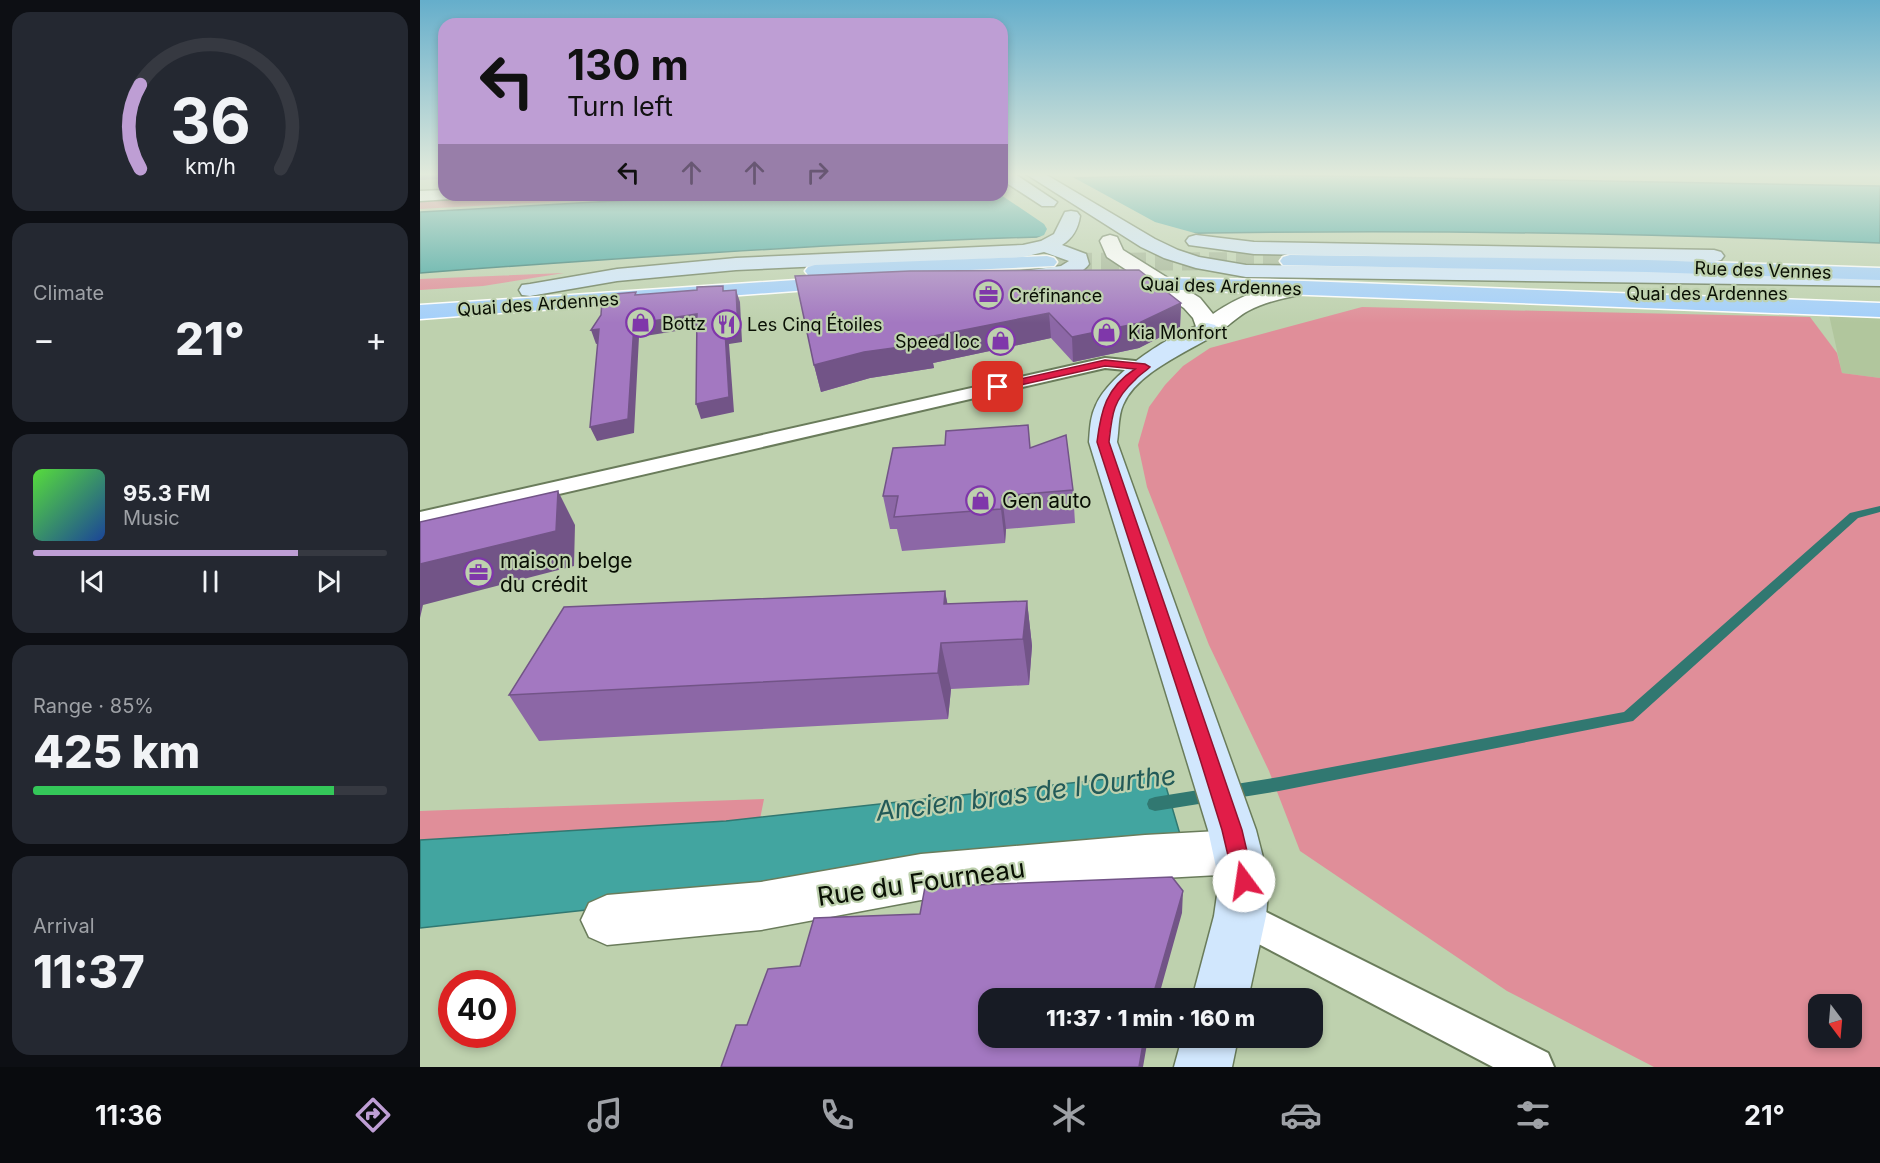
<!DOCTYPE html>
<html lang="en">
<head>
<meta charset="utf-8">
<style>
	:root { --surface:#171b24; --page:#242831; --text:#f1f3f6; --muted:#9ea1a6; --line:#363941; --accent:#be9ed4 }
	body { margin:0; font-family:Inter,sans-serif; background:var(--page); color:var(--text); height:100vh; display:flex; flex-direction:column; font-size:22px; white-space:nowrap }
	* { box-sizing:border-box; margin:0 }
	p { font-size:20px; color:var(--muted) }
	.icon { flex:none; width:33px; height:33px; fill:none; stroke:currentColor; stroke-width:2; stroke-linecap:round; stroke-linejoin:round }
	.map { position:relative; flex:1; overflow:hidden }
	.side { display:flex; flex-direction:column; gap:12px; padding:12px; background:#0d0f14; width:420px }
	.side>* { flex:none }
	.banner { position:absolute; left:18px; top:18px; width:570px; height:183px; border-radius:18px; box-shadow:0 3px 9px #0003; background:#be9ed4; color:#111; overflow:hidden }
	.needle { width:39px; rotate:164deg }
	.controls { position:absolute; left:1388px; top:994px; display:grid; gap:12px }
	.controls a { display:grid; place-items:center; width:54px; height:54px; border-radius:12px; background:var(--surface); box-shadow:0 3px 9px #0003; font-size:30px }
	.speed { position:absolute; left:18px; top:970px; display:flex; gap:12px; font-size:30px; font-weight:700; text-align:center }
	.speed>* { display:grid; place-content:center; width:78px; height:78px; border-radius:50%; background:var(--surface); box-shadow:0 3px 9px #0003; line-height:1 }
	.speed .limit { border:9px solid #d22; background:#fff; color:#111 }
	.pin { position:absolute; display:grid; place-items:center; width:51px; height:51px; color:#fff; margin:-26px; border-radius:12px; box-shadow:0 3px 9px #0006 }
	.me { position:absolute; width:66px; margin:-33px; rotate:346deg; stroke-linejoin:round; filter:drop-shadow(0 0 4px #0008) }
	.turn { display:flex; align-items:center; gap:21px; height:126px; padding:0 30px; font-size:27px }
	.turn .icon { width:78px; height:78px; stroke-width:2.5 }
	.turn b { display:block; font-size:42px; line-height:51px }
	.lanes { display:flex; align-items:center; height:57px; padding:0 30px; background:#0003; justify-content:center; gap:30px; direction:ltr }
	.lanes .off { opacity:.35 }
	.big { font-size:45px; font-weight:800; line-height:1.1 }
	.side .widget { flex:1; display:flex; flex-direction:column; justify-content:center; gap:9px; min-width:0; padding:0 21px; border-radius:18px; background:var(--page) }
	.side .dial { align-items:center; gap:0 }
	.dial svg { height:156px; overflow:visible; fill:none; stroke:var(--line); stroke-width:7; stroke-linecap:round; text-anchor:middle }
	.dial text { fill:var(--text); stroke:none }
	.song { display:flex; align-items:center; gap:18px }
	.cover { width:72px; height:72px; border-radius:9px; background:linear-gradient(135deg,hsl(110 70% 55%),hsl(220 70% 35%)) }
	.played { height:6px; border-radius:3px; background:linear-gradient(90deg,var(--accent) 75%,var(--line) 75%) }
	.keys { display:flex; justify-content:space-around; direction:ltr }
	.heat { display:flex; justify-content:space-between; align-items:center; font-size:33px; direction:ltr }
	.charge { height:9px; border-radius:4px; background:linear-gradient(90deg,#34c759 85%,var(--line) 0) }
	.trip { position:absolute; left:558px; top:988px; width:345px; height:60px; border-radius:18px; background:var(--surface); box-shadow:0 3px 9px #0003; font-weight:800; line-height:60px; text-align:center }
	.tab-bar { display:flex; height:96px; justify-content:space-around; align-items:center; background:#090b0e; color:var(--muted) }
	.tab-bar .icon { width:42px; height:42px }
	.tab-bar .selected { color:var(--accent) }
	.tab-bar b { font-size:27px; color:var(--text) }
	main { display:flex; flex:1; min-height:0 }
	.map>svg:first-child { display:block }
	.built { fill:#b1c69d }
	.green { fill:#e08e99; fill-rule:evenodd }
	.water { fill:#42a5a0; stroke:#317871; stroke-width:1.5 }
	.pier { fill:#bed1ae }
	.lines { fill:none; stroke-linecap:round; stroke-linejoin:round }
	.stream { fill:#317871; fill-rule:evenodd }
	.primary-tunnel { stroke:#a3b494; stroke-width:18; stroke-dasharray:18 9; stroke-linecap:butt }
	.lane-casing { stroke:#6a7c5b; stroke-width:4 }
	.street-casing { stroke:#6a7c5b; stroke-width:3 }
	.secondary-casing { stroke:#6a7c5b; stroke-width:3 }
	.primary-casing { stroke:#fff; stroke-width:3 }
	.lane { fill:#fff; fill-rule:evenodd }
	.street { fill:#fff; fill-rule:evenodd }
	.secondary { fill:#d1e7fd; fill-rule:evenodd }
	.primary { fill:#a3cffb; fill-rule:evenodd }
	.wall { fill:#8c67a6 }
	.shaded-wall { fill:#725487 }
	.building { fill:#a378c1; stroke:#725487; stroke-width:1.5 }
	.route { fill:#e11d48; stroke:#92132f; stroke-width:1.5 }
	.labels { text-anchor:middle; dominant-baseline:central; stroke-width:4.5; stroke-linejoin:round; paint-order:stroke }
	.far-street-label { font-size:18px; fill:#090f04; stroke:#bed1ae }
	.far-poi-label { font-size:18px; fill:#090f04; stroke:#bed1ae; text-anchor:start }
	.poi-label { font-size:21px; fill:#090f04; stroke:#bed1ae; text-anchor:start }
	.near-street-label { font-size:26px; fill:#090f04; stroke:#bed1ae }
	.near-water-label { font-size:27px; font-style:italic; fill:#235a58; stroke:#bed1ae }
</style>
</head>
<body>
<main>
<section class="side">
<div class="widget dial"><svg viewBox="0 0 100 80">
<path d="M14 69A42 42 0 1 1 86 69"/>
<path d="M14 69A42 42 0 0 1 14 26" stroke="#be9ed4"/>
<text x="50" y="56" font-size="32" font-weight="700">36</text>
<text x="50" y="72" font-size="11">km/h</text>
</svg></div>
<div class="widget"><p>Climate</p>
<div class="heat"><a>−</a><b class="big">21°</b><a>+</a></div>
</div>
<div class="widget">
<div class="song"><i class="cover"></i><div><b>95.3 FM</b><p>Music</p></div></div>
<div class="played"></div>
<div class="keys"><svg class="icon" aria-label="previous" viewBox="0 0 24 24"><path d="M18 5L8 12l10 7zM5 5v14"/></svg><svg class="icon" aria-label="pause" viewBox="0 0 24 24"><path d="M8 5v14M16 5v14"/></svg><svg class="icon" aria-label="next" viewBox="0 0 24 24"><path d="M6 5l10 7-10 7zM19 5v14"/></svg></div>
</div>
<div class="widget"><p>Range · 85%</p><b class="big">425 km</b><div class="charge"></div></div>
<div class="widget"><p>Arrival</p><b class="big">11:37</b></div>
</section>
<div class="map">
<svg width="1460" height="1067" viewBox="0 0 1460 1067">
	<rect width="100%" height="100%" fill="#bed1ae"/>
	<!-- built -->
	<path class="built" d="M1409,315L1460,318V378L1422,373Z"/>
	<!-- green -->
	<path class="green" d="M57,195H253L0,209V198Z
		M144,273L63,286L0,290V279Z
		M942,307L1390,317L1417,353L1422,373L1460,378V1067H1234L1087,991L880,851L849,771L789,645L727,487L718,445L729,407L745,385L763,366L790,348ZM1398,1005H1431V1038H1398Z
		M344,799L329,874L0,916V811Z"/>
	<!-- water -->
	<path class="water" d="M802,174L1460,186V243C1160,230 858,228 557,239C371,246 186,259 0,273V212L299,195H582V180Z
		M742,773L762,841L435,881L0,928V840L306,821Z"/>
	<!-- pier -->
	<path class="pier" d="M649,175L735,222L789,237L609,241L624,235L627,229L624,224L581,195L582,177Z"/>
	<g class="lines">
		<!-- stream -->
		<path class="stream" d="M1460,506V512L1438,518L1213,721L859,791L735,811L729,809L727,804L729,799L735,797L859,777L1204,712L1430,513Z"/>
		<!-- primary-tunnel -->
		<path class="primary-tunnel" d="M627,262L870,261"/>
		<defs>
			<path id="lane" d="M685,358L725,362L731,363L734,367L731,371L725,372L685,368L0,526V512Z
				M820,899L1128,1053L1134,1067H1073L808,928L803,916L808,904Z"/>
			<path id="street" d="M24,190V195H33L31,199L0,201V191Z
				M690,235L697,237L703,250L780,298L793,314C814,299 861,277 887,283L890,288L887,293C866,298 846,301 828,311C811,320 798,340 779,335L773,318L764,308L687,257L680,241L683,237Z
				M817,830L834,837L841,852L834,867L817,874L725,879L501,900L341,930L187,945L169,937L161,920L169,903L187,895L341,882L501,854L725,835Z"/>
			<path id="secondary" d="M582,174H595L637,202L634,206H622L582,180Z
				M606,174H625L735,239L758,250L779,257L826,265L1460,274V286L826,277L776,268L744,258L721,247Z
				M651,211L657,212L660,216C658,229 653,238 642,245L666,254L669,264C658,281 614,285 596,280L593,276L596,272L641,266L649,261L624,252L603,257L316,270L197,281L110,296L102,295L99,290L102,285L110,284L197,269L316,258L603,245L621,241L634,234L645,212Z
				M776,235L834,242L1294,250L1301,252L1304,256L1301,260L1294,262L834,254L769,245L766,241L769,237Z
				M787,323L795,325L799,330L795,335C767,352 716,373 703,405C698,416 699,430 697,442L836,830L849,881L846,916L828,999H772L794,916L799,881L788,830L669,442C670,430 670,417 676,405C690,373 754,331 787,323Z
				M762,1038H818L812,1067H754Z"/>
			<path id="primary" d="M870,255L1227,260L1460,268V280L1227,272L863,265L860,261L863,257Z
				M627,256L634,258L637,262L634,266L395,277L388,275L385,271L388,267L395,265Z
				M421,277L428,279L432,283L428,287L0,319V305Z
				M691,277L884,281L1460,303V317L684,287L680,283L684,279Z"/>
		</defs>
		<!-- lane casing -->
		<use href="#lane" class="lane-casing"/>
		<!-- street casing -->
		<use href="#street" class="street-casing"/>
		<!-- secondary casing -->
		<use href="#secondary" class="secondary-casing"/>
		<!-- primary casing -->
		<use href="#primary" class="primary-casing"/>
		<!-- lane -->
		<use href="#lane" class="lane"/>
		<!-- street -->
		<use href="#street" class="street"/>
		<!-- secondary -->
		<use href="#secondary" class="secondary"/>
		<!-- primary -->
		<use href="#primary" class="primary"/>
	</g>
	<!-- wall -->
	<path class="wall" d="M0,174H24V179L0,180Z
		M375,276L761,303L760,327L719,348L653,362L631,338L513,363L514,368L450,378L401,392L394,365Z
		M610,448L653,490L655,523L586,529L585,543L482,551L477,529H470L463,496Z
		M525,591L527,604L607,601L612,646L609,685L531,689L528,719L119,741L89,695Z"/>
	<!-- shaded-wall -->
	<path class="shaded-wall" d="M316,290L320,302L322,342L309,344L314,412L281,419L276,404L305,331Z
		M761,303L760,327L719,348L653,362L652,337Z
		M629,313L631,338L513,363L514,368L450,378L401,392L394,365L444,352L508,337Z
		M277,314L281,327L219,337L214,433L177,441L170,427L214,324Z
		M179,329L185,342L176,344L171,330Z
		M138,491L155,525L154,566L3,605L0,618V564Z
		M582,496L586,529L585,543L581,509Z
		M525,591L534,637L524,604Z
		M607,601L612,646L609,685L603,639Z
		M521,643L531,689L528,719L518,673Z
		M763,891L762,913L738,999H732Z
		M724,1038H728L723,1067H719Z"/>
	<!-- building -->
	<path class="building" d="M719,270L761,303L719,323L652,337L629,313L508,337L510,343L444,352L394,365L375,276L490,271Z
		M303,286V291L316,290L318,329L305,331L309,397L276,404L277,314L214,324L208,419L170,427L179,329L171,330L181,315L182,300L191,299L195,294L216,292L215,295L277,290V287Z
		M608,425L610,448L646,435L653,490L582,496L581,509L474,517L478,496H463L473,448L525,445L526,431Z
		M138,491L136,531L0,564V522Z
		M525,591L524,604L607,601L603,639L521,643L518,673L89,695L144,607Z
		M752,877L763,891L732,999H568V1038H724L719,1067H301L316,1025H327L348,969L380,966L394,918L500,914L505,887Z"/>
	<!-- sky -->
	<linearGradient id="sky" x2="0" y2="1"><stop stop-color="#65aecb"/><stop offset="0.54" stop-color="#e2eadb"/><stop offset="1" stop-color="#e2eadb" stop-opacity="0"/></linearGradient>
	<rect width="1460" height="323" fill="url(#sky)"/>
	<!-- route -->
	<path class="route" d="M685,360L725,364L730,367C725,372 719,375 715,380C693,400 692,414 689,442L822,830L834,881L831,888L824,891L817,888L814,881L802,830L779,756L677,442C681,410 686,388 715,369L685,366L578,390L573,387L578,384Z"/>
	<!-- icons -->
	<defs>
		<symbol id="office-ring" viewBox="-11 -11 22 22"><circle r="9.5" fill="#bed1ae" stroke="#7f37aa" stroke-width="1.5"/><path d="M-6-3h4V-5.5h4V-3h4V5H-6ZM-1-4.5V-3h2v-1.5ZM-6 0V1H6V0Z" fill="#7f37aa"/></symbol>
		<symbol id="shop-ring" viewBox="-11 -11 22 22"><circle r="9.5" fill="#bed1ae" stroke="#7f37aa" stroke-width="1.5"/><path d="M-5-2.5h2.3a2.7 3.5 0 0 1 5.4 0H5L5.5 6h-11ZM-1.5-2.5h3a1.5 2.3 0 0 0-3 0Z" fill="#7f37aa"/></symbol>
		<symbol id="restaurant-ring" viewBox="-11 -11 22 22"><circle r="9.5" fill="#bed1ae" stroke="#7f37aa" stroke-width="1.5"/><path d="M-5-6h1v4h1v-4h1v4h1v-4h1v5L-1.5 .5V6h-2V.5L-5-1ZM5-6V6H3V1.5H1.5Q1.5-4 5-6Z" fill="#7f37aa"/></symbol>
	</defs>
	<g fill-rule="evenodd">
		<use href="#office-ring" x="552" y="278" width="33" height="33"/>
		<use href="#shop-ring" x="204" y="306" width="33" height="33"/>
		<use href="#restaurant-ring" x="290" y="308" width="33" height="33"/>
		<use href="#shop-ring" x="670" y="316" width="33" height="33"/>
		<use href="#shop-ring" x="564" y="324" width="33" height="33"/>
		<use href="#shop-ring" x="544" y="484" width="33" height="33"/>
		<use href="#office-ring" x="42" y="556" width="33" height="33"/>
	</g>
	<g class="labels">
		<!-- far-street labels -->
		<g class="far-street-label">
			<text transform="translate(1343 270) rotate(2)">Rue des Vennes</text>
			<text transform="translate(801 286) rotate(2)">Quai des Ardennes</text>
			<text x="1287" y="293">Quai des Ardennes</text>
			<text transform="translate(118 304) rotate(-4)">Quai des Ardennes</text>
		</g>
		<!-- far-poi labels -->
		<g class="far-poi-label">
			<text x="589" y="295">Créfinance</text>
			<text x="242" y="323">Bottz</text>
			<text x="327" y="324">Les Cinq Étoiles</text>
			<text x="708" y="332">Kia Monfort</text>
			<text x="560" y="341" text-anchor="end">Speed loc</text>
		</g>
		<!-- poi labels -->
		<g class="poi-label">
			<text x="582" y="500">Gen auto</text>
			<text x="80" y="560">maison belge<tspan x="80" dy="24">du crédit</tspan></text>
		</g>
		<!-- near-street labels -->
		<g class="near-street-label">
			<text transform="translate(501 882) rotate(-8)">Rue du Fourneau</text>
		</g>
		<!-- near-water labels -->
		<g class="near-water-label">
			<text transform="translate(606 793) rotate(-7)">Ancien bras de l'Ourthe</text>
		</g>
	</g>
</svg>
<div class="controls">
<a><svg class="needle" viewBox="-14 -14 28 28"><path d="M0-13l5 13h-10z" fill="#e53935"/><path d="M0 13l5-13h-10z" fill="#9ea1a6"/></svg></a>
</div>
<div class="speed"><div class="limit">40</div></div>
<div class="pin" style="left:578px;top:387px;background:#d93025"><svg class="icon" aria-label="arrive" viewBox="0 0 24 24"><path d="M6 21V4h12l-3 4 3 4H6"/></svg></div>
<svg class="me" style="left:824px;top:881px" viewBox="-20 -20 40 40"><circle r="19" fill="#fff"/><path d="M0-13L10 11 0 6-10 11z" fill="#e11d48"/></svg>
<div class="trip">11:37 · 1 min · 160 m</div>
<div class="banner">
<div class="turn"><svg class="icon" aria-label="left" viewBox="0 0 24 24"><path d="M17 20v-9H6M10 6l-5 5 5 5"/></svg><div><b>130 m</b>Turn left</div></div>
<div class="lanes"><svg class="icon" aria-label="left" viewBox="0 0 24 24"><path d="M17 20v-9H6M10 6l-5 5 5 5"/></svg><svg class="icon off" aria-label="ahead" viewBox="0 0 24 24"><path d="M12 20V5M6 11l6-6 6 6"/></svg><svg class="icon off" aria-label="ahead" viewBox="0 0 24 24"><path d="M12 20V5M6 11l6-6 6 6"/></svg><svg class="icon off" aria-label="right" viewBox="0 0 24 24"><path d="M7 20v-9h11M14 6l5 5-5 5"/></svg></div>
</div>
</div>
</main>
<nav class="tab-bar">
<b>11:36</b>
<svg class="icon selected" aria-label="directions" viewBox="0 0 24 24"><path d="M12 3l9 9-9 9-9-9zM9 14v-3h6M13 9l2 2-2 2"/></svg>
<svg class="icon" aria-label="music" viewBox="0 0 24 24"><path d="M9 18V5l10-2v13"/><circle cx="6" cy="18" r="3"/><circle cx="16" cy="16" r="3"/></svg>
<svg class="icon" aria-label="phone" viewBox="0 0 24 24"><path d="M5 4h4l2 5-3 2q2 4 5 5l2-3 5 2v4C11 20 4 13 5 4z"/></svg>
<svg class="icon" aria-label="climate" viewBox="0 0 24 24"><path d="M12 3v18M4 7l16 10M4 17L20 7"/></svg>
<svg class="icon" aria-label="car" viewBox="0 0 24 24"><path d="M5 17H2v-5l4-1 3-4h7l3 4 3 1v5h-3M9 17h6M6 11h13"/><circle cx="7" cy="17" r="2"/><circle cx="17" cy="17" r="2"/></svg>
<svg class="icon" aria-label="filters" viewBox="0 0 24 24"><path d="M4 7h16M4 17h16"/><circle cx="9" cy="7" r="2"/><circle cx="15" cy="17" r="2"/></svg>
<b>21°</b>
</nav>
</body>
</html>
